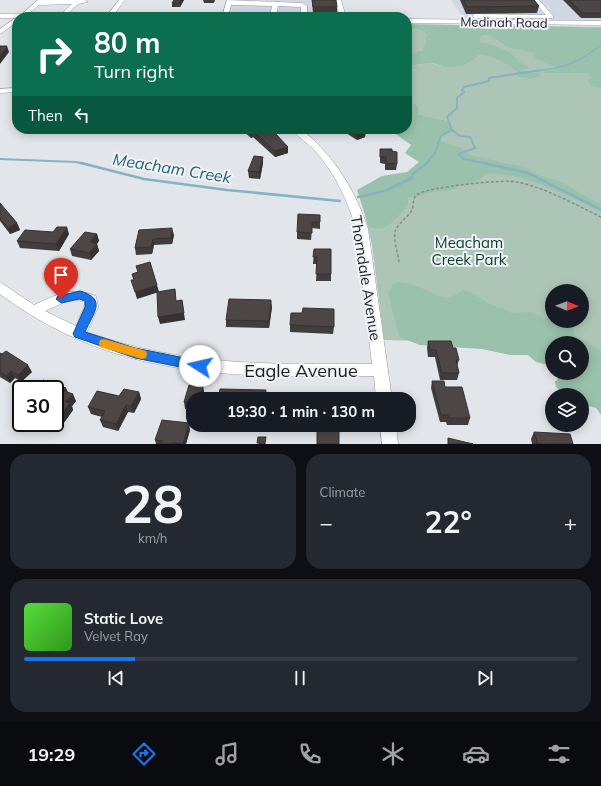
<!DOCTYPE html>
<html lang="en">
<head>
<meta charset="utf-8">
<style>
	:root { --surface:#171b24; --page:#242831; --text:#f1f3f6; --muted:#9ea1a6; --line:#363941; --accent:#1a73e8 }
	body { margin:0; font-family:Mulish,sans-serif; background:var(--page); color:var(--text); height:100vh; display:flex; flex-direction:column; font-size:15px; white-space:nowrap }
	* { box-sizing:border-box; margin:0 }
	p { font-size:13px; color:var(--muted) }
	.icon { flex:none; width:22px; height:22px; fill:none; stroke:currentColor; stroke-width:2; stroke-linecap:round; stroke-linejoin:round }
	.map { position:relative; height:444px; overflow:hidden }
	.side { display:flex; flex-direction:column; gap:10px; padding:10px; background:#0d0f14; flex:1 }
	.side>* { flex:none }
	.hud { position:absolute; left:12px; top:12px; width:400px; height:122px; border-radius:16px; box-shadow:0 2px 10px #0003; background:#0b6e4f; color:#fff; overflow:hidden }
	.needle { width:26px; rotate:91deg }
	.buttons { position:absolute; left:545px; top:284px; display:grid; gap:8px }
	.buttons a { display:grid; place-items:center; width:44px; height:44px; border-radius:50%; background:var(--surface); box-shadow:0 2px 10px #0003; font-size:20px }
	.speed { position:absolute; left:12px; top:380px; display:flex; gap:8px; font-size:20px; font-weight:700; text-align:center }
	.speed>* { display:grid; place-content:center; width:52px; height:52px; border-radius:50%; background:var(--surface); box-shadow:0 2px 10px #0003; line-height:1 }
	.speed .limit { border:2px solid #111; border-radius:6px; background:#fff; color:#111 }
	.pin { position:absolute; display:grid; place-items:center; width:34px; height:34px; color:#fff; margin:-41px -17px; border-radius:50% 50% 50% 0; rotate:-45deg; box-shadow:0 0 4px #0007 }
	.pin .icon { rotate:45deg }
	.me { position:absolute; width:44px; margin:-22px; rotate:280deg; stroke-linejoin:round; filter:drop-shadow(0 0 3px #0008) }
	.turn { display:flex; align-items:center; gap:14px; height:84px; padding:0 16px; font-size:18px }
	.turn .icon { width:52px; height:52px; stroke-width:2.5 }
	.turn b { display:block; font-size:28px; line-height:34px }
	.then { display:flex; align-items:center; height:38px; padding:0 16px; background:#0003; gap:8px; font-size:15px }
	.big { font-size:30px; font-weight:700; line-height:1.1 }
	.side .card { flex:1; display:flex; flex-direction:column; justify-content:center; gap:6px; min-width:0; padding:0 14px; border-radius:16px; background:var(--page) }
	.side .dial { align-items:center; gap:0 }
	.dial b { font-size:52px; line-height:1 }
	.song { display:flex; align-items:center; gap:12px }
	.cover { width:48px; height:48px; border-radius:6px; background:linear-gradient(135deg,hsl(110 70% 55%),hsl(110 70% 35%)) }
	.played { height:4px; border-radius:2px; background:linear-gradient(90deg,var(--accent) 20%,var(--line) 20%) }
	.keys { display:flex; justify-content:space-around; direction:ltr }
	.heat { display:flex; justify-content:space-between; align-items:center; font-size:22px; direction:ltr }
	.side .tiles { flex:1; display:grid; gap:10px; grid-template-columns:1fr 1fr }
	.card:last-child { grid-column:span 2 }
	.trip { position:absolute; left:186px; top:392px; width:230px; height:40px; border-radius:16px; background:var(--surface); box-shadow:0 2px 10px #0003; font-weight:700; line-height:40px; text-align:center }
	.dock { display:flex; height:64px; justify-content:space-around; align-items:center; background:#090b0e; color:var(--muted) }
	.dock .icon { width:28px; height:28px }
	.dock .on { color:var(--accent) }
	.dock b { font-size:18px; color:var(--text) }
	.map>svg:first-child { display:block }
	.built { fill:#d1d8e3 }
	.green { fill:#adc5b7; fill-rule:evenodd }
	.forest { fill:#99c1ab }
	.lines { fill:none; stroke-linecap:round; stroke-linejoin:round }
	.stream-far2 { stroke:#85b3c2; stroke-width:1.5 }
	.stream-far1 { stroke:#85b3c2; stroke-width:2 }
	.stream { stroke:#85b3c2; stroke-width:2.5 }
	.minor-casing { stroke:#999ca0; stroke-width:1 }
	.major-casing { stroke:#999ca0; stroke-width:1 }
	.path { stroke:#888a8e; stroke-width:1.5; stroke-dasharray:3 2; stroke-linecap:butt }
	.minor { fill:#fff; fill-rule:evenodd }
	.major { fill:#fff; fill-rule:evenodd }
	.wall { fill:#413d3c }
	.shaded-wall { fill:#353231 }
	.building { fill:#4c4746; stroke:#353231 }
	.route { fill:#1a73e8; stroke:#114b97 }
	.slow { fill:#f59e0b }
	.labels { text-anchor:middle; dominant-baseline:central; stroke-width:4; stroke-linejoin:round; paint-order:stroke }
	.far-street-label { font-size:13px; fill:#1b1c1d; stroke:#f0f3f7 }
	.park-label { font-size:15px; fill:#083e29; stroke:#f0f3f7 }
	.street-label { font-size:15px; fill:#1b1c1d; stroke:#f0f3f7 }
	.water-label { font-size:16px; font-style:italic; fill:#225f70; stroke:#f0f3f7 }
	.near-street-label { font-size:18px; fill:#1b1c1d; stroke:#f0f3f7 }
</style>
</head>
<body>
<div class="map">
<svg width="601" height="444" viewBox="0 0 601 444">
	<rect width="100%" height="100%" fill="#e2e5ea"/>
	<!-- built -->
	<path class="built" d="M274,0H341L345,17H225L230,1Z
		M451,0H601V23L465,21Z"/>
	<!-- green -->
	<path class="green" d="M466,25L601,27V210L599,211L601,212V350L582,343H552V345L384,340L372,245L364,211L401,183L440,141L441,136L450,128L448,121L417,114L409,102L411,97L407,95V66L432,63L441,66H464L478,57L477,56L481,54ZM552,291H582V321H552Z
		M407,28L420,30L429,35L424,40L426,42L422,50L407,54L409,49Z"/>
	<!-- forest -->
	<path class="forest" d="M407,24L601,28V88L590,86L588,80L592,79L589,77L590,73H545L544,70H554L556,67L548,65L546,63L533,57L536,53L508,47L490,35H483L479,39L481,43C492,44 515,51 518,62L528,66V68L524,69L523,72L540,74V76L530,79L517,76L519,74C513,66 486,51 477,56L478,57L464,66L445,67L432,63L407,66V54L422,50L426,42L424,40L428,35L420,30L407,28Z
		M407,95L411,97L409,102L418,106V114L448,121L452,130L441,136V141L466,150L470,155L524,167L538,175L559,181L601,205V212C575,199 521,172 493,174C485,174 480,179 474,182C469,184 464,185 458,185L457,189C448,191 441,191 433,192C423,193 419,199 408,197V205L393,222L382,229L369,227L357,190L382,176L407,172L419,162L405,153L411,145L389,129H407Z
		M398,282C403,283 409,283 414,285C432,291 445,306 463,290C473,292 479,298 488,303C497,308 502,306 511,313L531,312L544,319L552,318V321H567L574,328V335L601,350V415L596,408L582,404V395H565L556,387L555,382L560,376V373H582V343H552V366L536,362L528,355H510L482,349L420,345L399,337L388,293L392,286Z"/>
	<g class="lines">
		<!-- stream-far2 -->
		<path class="stream-far2" d="M535,71C563,68 579,63 601,45"/>
		<!-- stream-far1 -->
		<path class="stream-far1" d="M452,130L460,136L470,137L475,148L458,154L464,159L488,164
			M0,159L76,162L85,164
			M426,164L435,153L441,136L452,130L447,117L457,108V98L464,92L462,90L464,87L489,81V78L542,70"/>
		<!-- stream -->
		<path class="stream" d="M81,163L144,179L227,190L340,201
			M483,163L528,173L601,210
			M358,197L385,191L412,178L413,174L427,163"/>
		<defs>
			<path id="minor" d="M38,0H85L88,2L78,4L64,17H58L72,4L39,5L25,17H21V15Z
				M119,0H125L112,17H106Z
				M227,0L302,3L307,6V17H301V7L278,6L276,17H270L272,6L231,5L228,17H222Z
				M335,0H341L346,17H340Z
				M533,0H539L553,16V18H475L472,16L475,14L546,15Z
				M17,17V22L0,34V29Z
				M17,88V92L0,93V89Z
				M292,129H301C334,156 355,189 368,229L392,399H376L374,376C235,377 117,381 0,294V282L34,305C55,295 73,286 96,296L98,307L87,332C184,367 271,364 372,364L356,229C348,201 336,175 316,152C309,144 299,138 292,129ZM77,300L85,302L84,307L76,326L45,311L65,302Z
				M380,425H396L398,444H382Z"/>
			<path id="major" d="M0,14L90,15L94,17L0,18Z
				M407,19L601,21V25L407,23Z"/>
		</defs>
		<!-- minor casing -->
		<use href="#minor" class="minor-casing"/>
		<!-- major casing -->
		<use href="#major" class="major-casing"/>
		<!-- path -->
		<path class="path" d="M399,262C398,253 392,237 396,229C400,222 408,217 412,210C414,205 412,197 418,194C430,187 502,179 517,182C546,188 574,204 601,217"/>
		<!-- minor -->
		<use href="#minor" class="minor"/>
		<!-- major -->
		<use href="#major" class="major"/>
	</g>
	<!-- wall -->
	<path class="wall" d="M184,0L180,7H172V3Z
		M203,0H215L214,3H204Z
		M312,0L337,7V14H313Z
		M460,0H534L539,6L537,13L466,14Z
		M563,0H601V18H581Z
		M242,129H264L288,153L275,157L253,137L251,138L242,130Z
		M340,129H362L365,137L357,140Z
		M380,149L392,151L397,164L396,170H385V164L380,163Z
		M263,157V163L260,179L249,178L248,171Z
		M0,204L17,223L20,230L10,234L0,221Z
		M320,215V229L312,228L311,240L297,239V232Z
		M139,230L174,235L172,244L154,245L152,254L136,255L135,248Z
		M69,234L59,251L20,248L17,241Z
		M97,234L99,241L97,244L99,251L91,260L72,256L70,249Z
		M314,249L331,274V281H316L317,264H313Z
		M272,307L269,328L226,327V320Z
		M302,313L334,327L333,334L290,332V325Z
		M428,341L453,348L459,360L457,366L459,373L457,380H440L435,357H428L427,348Z
		M0,353L32,372L21,382L15,378L10,383L0,377Z
		M432,381L445,387L470,418L468,425H447L446,422H440L431,388Z
		M203,386L204,393L202,399H193V409H185L184,402Z
		M66,388L68,392L76,401L72,406L73,410L63,424L55,421V389Z
		M139,392L141,399L134,413L128,412L118,431L103,427L100,420L102,417L91,414L88,407L119,396Z
		M190,430L186,444H156L155,440Z
		M534,432L573,444H532L531,439Z"/>
	<!-- shaded-wall -->
	<path class="shaded-wall" d="M181,0H184L180,7V3Z
		M7,46L9,52L0,64V56Z
		M332,129H339L332,132Z
		M253,131V137L251,138V132Z
		M366,132L365,137L357,140V135Z
		M288,147V153L275,157V151Z
		M263,157V163L260,179L259,172Z
		M17,223L20,230L10,234L8,228Z
		M67,227L69,234L59,251L56,244Z
		M172,228L174,235L172,244L171,238Z
		M97,234L99,241L92,249L90,242Z
		M153,239L154,245L152,254L151,247Z
		M97,244L99,251L91,260L89,253Z
		M157,285L159,292L137,299L135,292Z
		M182,300L185,320L160,324L158,317Z
		M271,300L272,307L269,328V321Z
		M28,365L32,372L21,382L18,375Z
		M11,371L15,378L10,383L6,376Z
		M203,386L204,393L202,399H199Z
		M139,392L141,399L134,413L131,406Z
		M73,394L76,401L72,406L73,410L63,424L60,417L66,402Z
		M126,405L128,412L118,431L116,424Z
		M189,423L190,430L186,444H183Z"/>
	<!-- building -->
	<path class="building" d="M174,0H181L180,3H172Z
		M312,0H336L337,7H313Z
		M464,0H534L539,6L467,7Z
		M569,0H601V13H582Z
		M0,46H7L0,56Z
		M247,129H264L269,133L274,132L288,147L275,151L253,131L251,132Z
		M349,129H362L366,132L357,135Z
		M380,149H392V151L397,152V164L386,163V157H380Z
		M254,156L263,157L259,172L248,171Z
		M0,204V203L17,223L8,228L0,218Z
		M298,214L320,215V222H312V233L297,232Z
		M57,227H67L56,244L17,241L25,230L53,232Z
		M172,228L171,238L153,239L151,247L135,248L139,230Z
		M85,232L97,234L90,242L97,244L89,253L70,249Z
		M314,249H331V274H316L317,257H313Z
		M150,262L157,285L135,292L131,280H134L132,274L138,272L136,266Z
		M175,289L176,301L182,300L184,313L158,317L157,292Z
		M229,299L271,300L269,321L226,320Z
		M303,308L334,309V327L290,325L291,313H302Z
		M428,341H451L453,348H456L459,360H456L459,373H442L436,350H430Z
		M6,351L28,365L18,375L11,371L6,376L0,372V353L2,354Z
		M43,380L66,388L64,391L73,394L66,402L70,403L60,417L55,415V389H36Z
		M432,381H444L445,387H462L470,418H449L448,415H441Z
		M189,385L203,386L199,399H193V403L184,402Z
		M124,389L139,392L131,406L126,405L116,424L100,420L105,411L88,407L97,391L119,396Z
		M220,389L266,390L265,399H218Z
		M162,420L189,423L183,444L173,443L172,444H161L162,441L155,440Z
		M317,425H339V444H317Z
		M534,432L570,434L573,444H538Z
		M258,437H266L265,444L257,443Z
		M448,438L473,444H448Z"/>
	<!-- route -->
	<path class="route" d="M80,291C107,299 94,312 85,332L135,348L200,361L204,362L206,366L204,369L200,371L135,358L75,337L73,334L85,307V301L79,299L61,303L56,299L58,296Z"/>
	<!-- slow -->
	<path class="slow" d="M104,339L146,351L147,354L146,358L142,359L100,347L99,344L100,340Z"/>
	<g class="labels">
		<!-- far-street labels -->
		<g class="far-street-label">
			<text transform="translate(504 22) rotate(1)">Medinah Road</text>
		</g>
		<!-- park labels -->
		<g class="park-label">
			<text x="469" y="242">Meacham<tspan x="469" dy="17">Creek Park</tspan></text>
		</g>
		<!-- street labels -->
		<g class="street-label">
			<text transform="translate(366 278) rotate(81)">Thorndale Avenue</text>
		</g>
		<!-- water labels -->
		<g class="water-label">
			<text transform="translate(172 168) rotate(9)">Meacham Creek</text>
		</g>
		<!-- near-street labels -->
		<g class="near-street-label">
			<text x="301" y="370">Eagle Avenue</text>
		</g>
	</g>
</svg>
<div class="buttons">
<a><svg class="needle" viewBox="-14 -14 28 28"><path d="M0-13l5 13h-10z" fill="#e53935"/><path d="M0 13l5-13h-10z" fill="#9ea1a6"/></svg></a>
<a><svg class="icon" aria-label="search" viewBox="0 0 24 24"><circle cx="10" cy="10" r="6"/><path d="M15 15l6 6"/></svg></a>
<a><svg class="icon" aria-label="layers" viewBox="0 0 24 24"><path d="M12 4l9 5-9 5-9-5zM3 14l9 5 9-5"/></svg></a>
</div>
<div class="speed"><div class="limit">30</div></div>
<div class="pin" style="left:61px;top:299px;background:#d93025"><svg class="icon" aria-label="arrive" viewBox="0 0 24 24"><path d="M6 21V4h12l-3 4 3 4H6"/></svg></div>
<svg class="me" style="left:200px;top:366px" viewBox="-20 -20 40 40"><circle r="19" fill="#fff"/><path d="M0-13L10 11 0 6-10 11z" fill="#1a73e8"/></svg>
<div class="trip">19:30 · 1 min · 130 m</div>
<div class="hud">
<div class="turn"><svg class="icon" aria-label="right" viewBox="0 0 24 24"><path d="M7 20v-9h11M14 6l5 5-5 5"/></svg><div><b>80 m</b>Turn right</div></div>
<div class="then">Then<svg class="icon" aria-label="left" viewBox="0 0 24 24"><path d="M17 20v-9H6M10 6l-5 5 5 5"/></svg></div>
</div>
</div>
<section class="side">
<div class="tiles">
<div class="card dial"><b>28</b><p>km/h</p></div>
<div class="card"><p>Climate</p>
<div class="heat"><a>−</a><b class="big">22°</b><a>+</a></div>
</div>
<div class="card">
<div class="song"><i class="cover"></i><div><b>Static Love</b><p>Velvet Ray</p></div></div>
<div class="played"></div>
<div class="keys"><svg class="icon" aria-label="previous" viewBox="0 0 24 24"><path d="M18 5L8 12l10 7zM5 5v14"/></svg><svg class="icon" aria-label="pause" viewBox="0 0 24 24"><path d="M8 5v14M16 5v14"/></svg><svg class="icon" aria-label="next" viewBox="0 0 24 24"><path d="M6 5l10 7-10 7zM19 5v14"/></svg></div>
</div>
</div>
</section>
<nav class="dock">
<b>19:29</b>
<svg class="icon on" aria-label="directions" viewBox="0 0 24 24"><path d="M12 3l9 9-9 9-9-9zM9 14v-3h6M13 9l2 2-2 2"/></svg>
<svg class="icon" aria-label="music" viewBox="0 0 24 24"><path d="M9 18V5l10-2v13"/><circle cx="6" cy="18" r="3"/><circle cx="16" cy="16" r="3"/></svg>
<svg class="icon" aria-label="phone" viewBox="0 0 24 24"><path d="M5 4h4l2 5-3 2q2 4 5 5l2-3 5 2v4C11 20 4 13 5 4z"/></svg>
<svg class="icon" aria-label="climate" viewBox="0 0 24 24"><path d="M12 3v18M4 7l16 10M4 17L20 7"/></svg>
<svg class="icon" aria-label="car" viewBox="0 0 24 24"><path d="M5 17H2v-5l4-1 3-4h7l3 4 3 1v5h-3M9 17h6M6 11h13"/><circle cx="7" cy="17" r="2"/><circle cx="17" cy="17" r="2"/></svg>
<svg class="icon" aria-label="filters" viewBox="0 0 24 24"><path d="M4 7h16M4 17h16"/><circle cx="9" cy="7" r="2"/><circle cx="15" cy="17" r="2"/></svg>
</nav>
</body>
</html>
